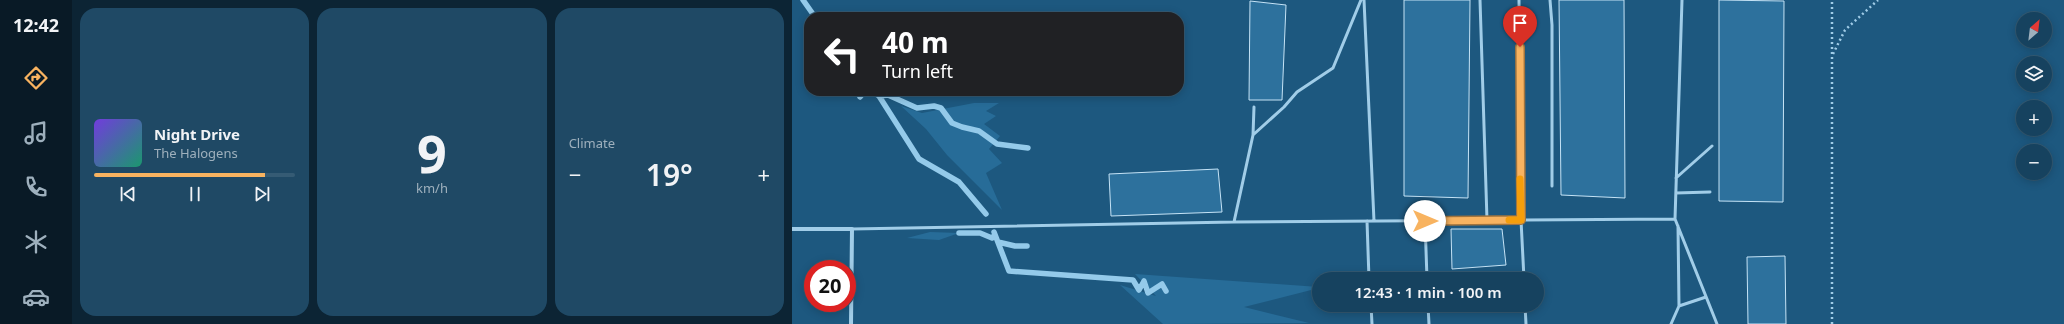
<!DOCTYPE html>
<html lang="en">
<head>
<meta charset="utf-8">
<style>
	:root { --surface:#16425f; --page:#1f4965; --text:#f1f3f6; --muted:#9eb0bd; --line:#355b74; --accent:#f8b360 }
	body { margin:0; font-family:"Noto Sans",sans-serif; background:var(--page); color:var(--text); height:100vh; display:flex; flex-direction:column; font-size:15px; white-space:nowrap }
	* { box-sizing:border-box; margin:0 }
	p { font-size:13px; color:var(--muted) }
	.icon { flex:none; width:22px; height:22px; fill:none; stroke:currentColor; stroke-width:2; stroke-linecap:round; stroke-linejoin:round }
	.map { position:relative; flex:1; overflow:hidden }
	.panel { display:flex; flex-direction:column; gap:8px; padding:8px; background:#0c2434; width:720px }
	.panel>* { flex:none }
	.guide { position:absolute; left:12px; top:12px; width:380px; height:84px; border-radius:16px; box-shadow:0 2px 10px #0003,0 0 0 1px var(--line); background:#202124; color:#fff; overflow:hidden }
	.needle { width:26px; rotate:28deg }
	.fabs { position:absolute; left:1224px; top:12px; display:grid; gap:8px }
	.fabs a { display:grid; place-items:center; width:36px; height:36px; border-radius:50%; background:var(--surface); box-shadow:0 2px 10px #0003,0 0 0 1px var(--line); font-size:20px }
	.speed { position:absolute; left:12px; top:260px; display:flex; gap:8px; font-size:20px; font-weight:700; text-align:center }
	.speed>* { display:grid; place-content:center; width:52px; height:52px; border-radius:50%; background:var(--surface); box-shadow:0 2px 10px #0003,0 0 0 1px var(--line); line-height:1 }
	.speed .limit { border:6px solid #d22; background:#fff; color:#111 }
	.pin { position:absolute; display:grid; place-items:center; width:34px; height:34px; color:#fff; margin:-41px -17px; border-radius:50% 50% 50% 0; rotate:-45deg; box-shadow:0 0 4px #0007 }
	.pin .icon { rotate:45deg }
	.me { position:absolute; width:44px; margin:-22px; rotate:90deg; stroke-linejoin:round; filter:drop-shadow(0 0 3px #0008) }
	.turn { display:flex; align-items:center; gap:14px; height:84px; padding:0 12px; font-size:18px }
	.turn .icon { width:52px; height:52px; stroke-width:2.5 }
	.turn b { display:block; font-size:28px; line-height:34px }
	.big { font-size:30px; font-weight:600; line-height:1.1 }
	.panel .card { flex:1; display:flex; flex-direction:column; justify-content:center; gap:6px; min-width:0; padding:0 14px; border-radius:16px; background:var(--page) }
	.panel .dial { align-items:center; gap:0 }
	.dial b { font-size:52px; line-height:1 }
	.song { display:flex; align-items:center; gap:12px }
	.cover { width:48px; height:48px; border-radius:6px; background:linear-gradient(135deg,hsl(260 70% 55%),hsl(160 70% 35%)) }
	.played { height:4px; border-radius:2px; background:linear-gradient(90deg,var(--accent) 85%,var(--line) 85%) }
	.keys { display:flex; justify-content:space-around; direction:ltr }
	.heat { display:flex; justify-content:space-between; align-items:center; font-size:22px; direction:ltr }
	.panel .tiles { flex:1; display:grid; gap:8px; grid-template-columns:repeat(3,1fr) }
	.trip { position:absolute; left:520px; top:272px; width:232px; height:40px; border-radius:20px; background:var(--surface); box-shadow:0 2px 10px #0003,0 0 0 1px var(--line); font-weight:600; line-height:40px; text-align:center }
	main { display:flex; flex:1; min-height:0 }
	.tabs { display:flex; flex-direction:column; width:72px; justify-content:space-around; align-items:center; background:#091a26; color:var(--muted) }
	.tabs .icon { width:28px; height:28px }
	.tabs .on { color:var(--accent) }
	.tabs b { font-size:18px; color:var(--text) }
	.map>svg:first-child { display:block }
	.green { fill:#276c98 }
	.lines { fill:none; stroke-linecap:round; stroke-linejoin:round }
	.stream { stroke:#94caea; stroke-width:5.5 }
	.building { fill:#2d719d; stroke:#c5e3f6 }
	.path { stroke:#a1cde8; stroke-width:2.5; stroke-dasharray:2 3; stroke-linecap:butt }
	.service { stroke:#a1cde8; stroke-width:3 }
	.minor { stroke:#a1cde8; stroke-width:4 }
	.route-casing { stroke:#a1743e; stroke-width:10 }
	.route { stroke:#f8b360; stroke-width:7 }
	.slow { stroke:#f59e0b; stroke-width:7 }
</style>
</head>
<body>
<main>
<nav class="tabs">
<b>12:42</b>
<svg class="icon on" aria-label="directions" viewBox="0 0 24 24"><path d="M12 3l9 9-9 9-9-9zM9 14v-3h6M13 9l2 2-2 2"/></svg>
<svg class="icon" aria-label="music" viewBox="0 0 24 24"><path d="M9 18V5l10-2v13"/><circle cx="6" cy="18" r="3"/><circle cx="16" cy="16" r="3"/></svg>
<svg class="icon" aria-label="phone" viewBox="0 0 24 24"><path d="M5 4h4l2 5-3 2q2 4 5 5l2-3 5 2v4C11 20 4 13 5 4z"/></svg>
<svg class="icon" aria-label="climate" viewBox="0 0 24 24"><path d="M12 3v18M4 7l16 10M4 17L20 7"/></svg>
<svg class="icon" aria-label="car" viewBox="0 0 24 24"><path d="M5 17H2v-5l4-1 3-4h7l3 4 3 1v5h-3M9 17h6M6 11h13"/><circle cx="7" cy="17" r="2"/><circle cx="17" cy="17" r="2"/></svg>
</nav>
<section class="panel">
<div class="tiles">
<div class="card">
<div class="song"><i class="cover"></i><div><b>Night Drive</b><p>The Halogens</p></div></div>
<div class="played"></div>
<div class="keys"><svg class="icon" aria-label="previous" viewBox="0 0 24 24"><path d="M18 5L8 12l10 7zM5 5v14"/></svg><svg class="icon" aria-label="pause" viewBox="0 0 24 24"><path d="M8 5v14M16 5v14"/></svg><svg class="icon" aria-label="next" viewBox="0 0 24 24"><path d="M6 5l10 7-10 7zM19 5v14"/></svg></div>
</div>
<div class="card dial"><b>9</b><p>km/h</p></div>
<div class="card"><p>Climate</p>
<div class="heat"><a>−</a><b class="big">19°</b><a>+</a></div>
</div>
</div>
</section>
<div class="map">
<svg width="1272" height="324" viewBox="0 0 1272 324">
	<rect width="100%" height="100%" fill="#1d587f"/>
	<!-- green -->
	<path class="green" d="M182,103H207L194,111L204,116L192,124L208,136L197,149L210,163L194,173L210,210L155,155L134,129L109,106L130,113Z
		M138,232L167,233L147,240L115,238Z
		M343,274L527,287V288L452,307L517,323L371,324L328,285L364,296Z"/>
	<g class="lines">
		<!-- stream -->
		<path class="stream" d="M11,0L23,17
			M79,91L87,96L127,159L167,182L194,214
			M87,96L96,95L125,108L142,106L149,108L160,123L170,127L187,131L205,144L236,148
			M68,97L73,91
			M202,232L217,271L341,280L347,290L352,281L356,293L370,284L374,291
			M167,233H188L200,238L203,235
			M206,242L223,246H235"/>
	</g>
	<!-- building -->
	<path class="building" d="M612,0H678L676,198L612,196Z
		M767,0H832L833,198L769,195Z
		M927,0L992,1L991,202L927,201Z
		M458,1L494,5L490,100H457Z
		M426,169L430,212L319,216L317,174Z
		M659,229H710L714,265L660,269Z
		M993,256L994,324H956L955,257Z"/>
	<g class="lines">
		<!-- path -->
		<path class="path" d="M1041,54L1053,30L1086,0
			M1040,324V0"/>
		<!-- service -->
		<path class="service" d="M572,0L582,221
			M688,0L695,220
			M727,0L729,220L732,279
			M758,0L760,25V186
			M461,135L462,107
			M884,178L920,146
			M884,193L918,192
			M883,219L890,0
			M575,221L577,279
			M633,221L635,279
			M442,222L461,135L492,107L505,92L541,68L569,0
			M60,229L442,222L883,219L925,324
			M579,305L580,324
			M636,305L637,324
			M733,305L734,324
			M887,306L914,297
			M879,324L887,306L886,226"/>
		<!-- minor -->
		<path class="minor" d="M0,229H60L59,324"/>
	</g>
	<g class="lines">
		<defs>
			<path id="route" d="M633,221L729,220L728,47"/>
		</defs>
		<!-- route casing -->
		<use href="#route" class="route-casing"/>
		<!-- route -->
		<use href="#route" class="route"/>
		<!-- slow -->
		<path class="slow" d="M717,220H729L728,179"/>
	</g>
</svg>
<div class="fabs">
<a><svg class="needle" viewBox="-14 -14 28 28"><path d="M0-13l5 13h-10z" fill="#e53935"/><path d="M0 13l5-13h-10z" fill="#9eb0bd"/></svg></a>
<a><svg class="icon" aria-label="layers" viewBox="0 0 24 24"><path d="M12 4l9 5-9 5-9-5zM3 14l9 5 9-5"/></svg></a>
<a>+</a>
<a>−</a>
</div>
<div class="speed"><div class="limit">20</div></div>
<div class="pin" style="left:728px;top:47px;background:#d93025"><svg class="icon" aria-label="arrive" viewBox="0 0 24 24"><path d="M6 21V4h12l-3 4 3 4H6"/></svg></div>
<svg class="me" style="left:633px;top:221px" viewBox="-20 -20 40 40"><circle r="19" fill="#fff"/><path d="M0-13L10 11 0 6-10 11z" fill="#f8b360"/></svg>
<div class="trip">12:43 · 1 min · 100 m</div>
<div class="guide">
<div class="turn"><svg class="icon" aria-label="left" viewBox="0 0 24 24"><path d="M17 20v-9H6M10 6l-5 5 5 5"/></svg><div><b>40 m</b>Turn left</div></div>
</div>
</div>
</main>
</body>
</html>
